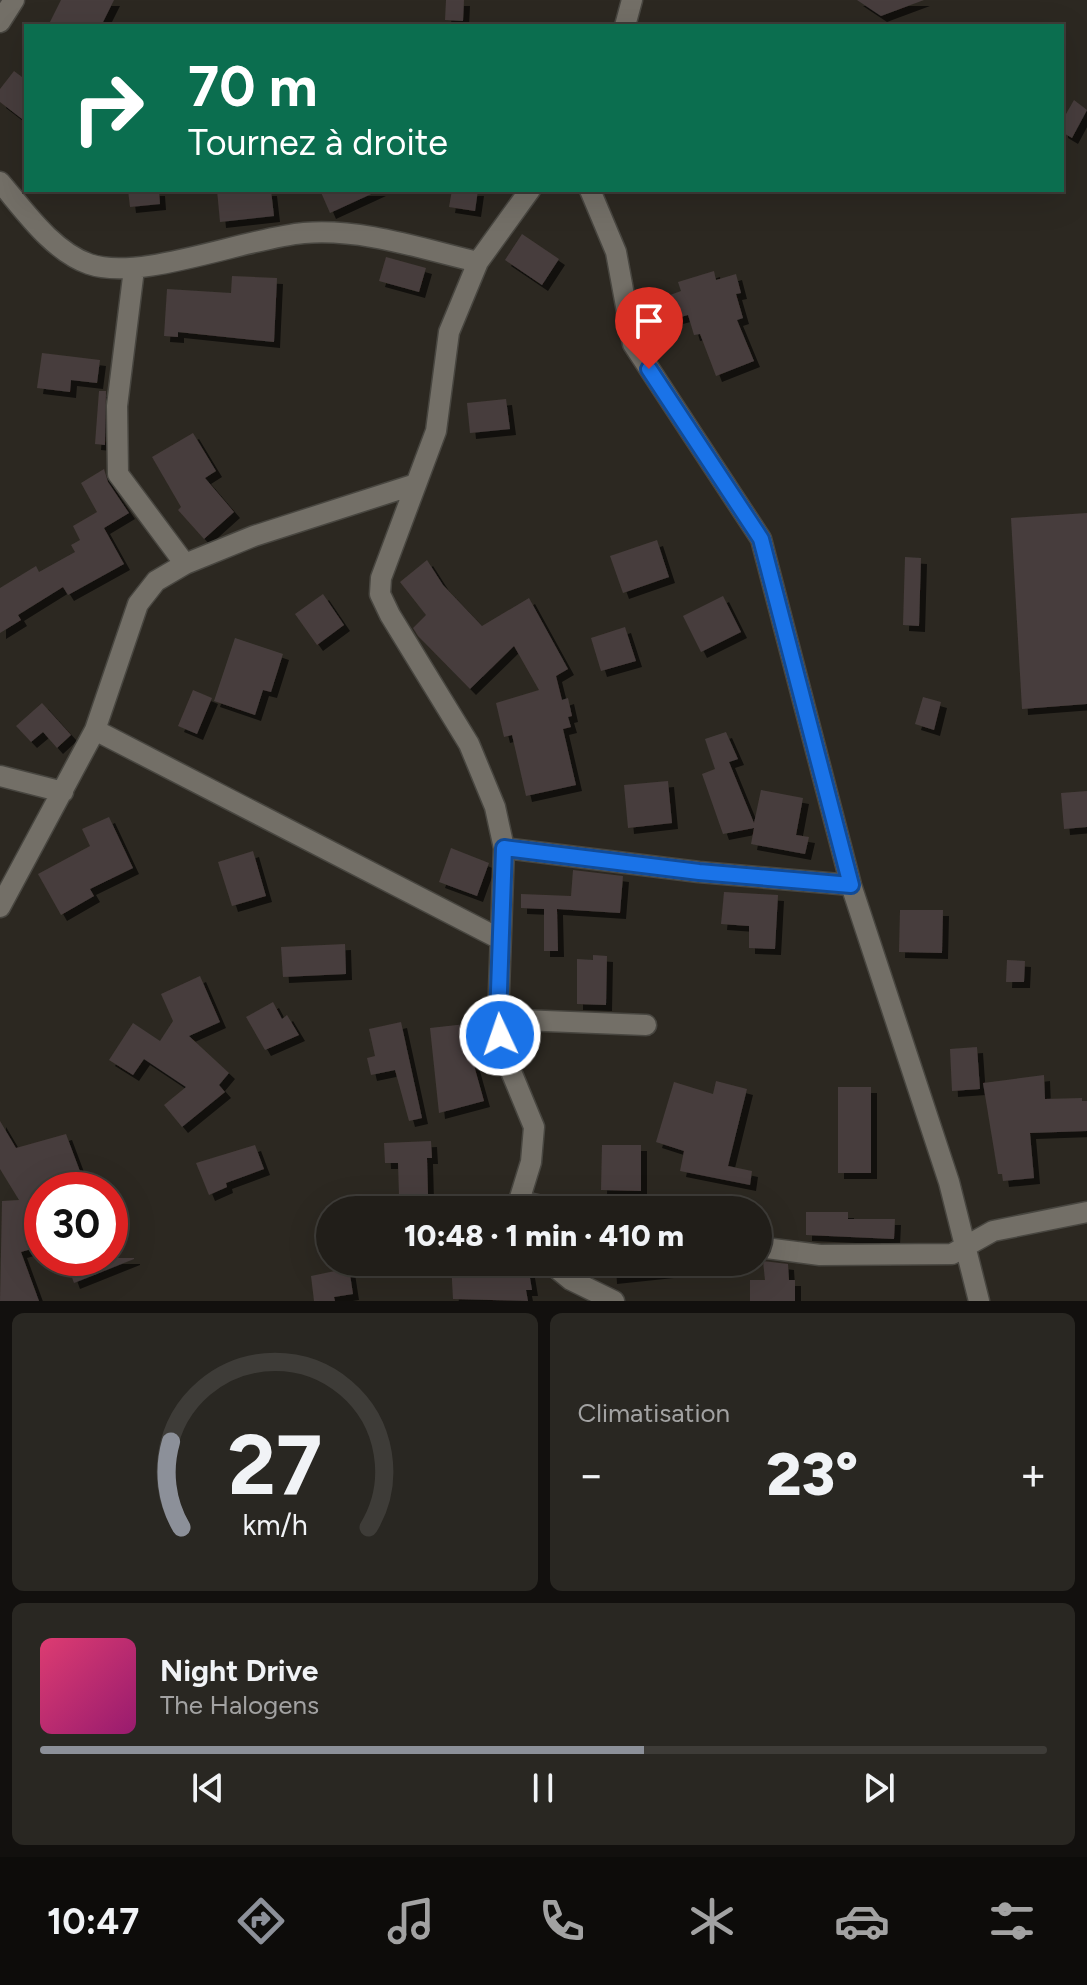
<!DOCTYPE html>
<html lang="fr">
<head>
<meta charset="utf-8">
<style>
	:root { --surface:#211e19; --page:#292722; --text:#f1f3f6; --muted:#a2a2a2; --line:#3e3c38; --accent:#8c9099 }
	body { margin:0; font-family:Figtree,sans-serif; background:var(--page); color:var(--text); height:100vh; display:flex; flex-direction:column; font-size:30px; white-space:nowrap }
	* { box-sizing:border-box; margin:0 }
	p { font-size:26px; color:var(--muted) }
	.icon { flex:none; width:44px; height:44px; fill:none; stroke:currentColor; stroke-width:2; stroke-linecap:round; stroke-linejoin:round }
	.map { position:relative; height:1301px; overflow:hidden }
	.drawer { display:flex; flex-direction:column; gap:12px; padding:12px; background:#12100e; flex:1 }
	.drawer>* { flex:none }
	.top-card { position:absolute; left:24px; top:24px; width:1040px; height:168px; border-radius:0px; box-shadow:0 8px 32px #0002,0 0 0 2px var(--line); background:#0b6e4f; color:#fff; overflow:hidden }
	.speed { position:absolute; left:24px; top:1172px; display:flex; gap:16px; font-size:40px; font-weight:700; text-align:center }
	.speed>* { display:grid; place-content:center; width:104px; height:104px; border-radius:50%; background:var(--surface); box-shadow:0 8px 32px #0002,0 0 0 2px var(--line); line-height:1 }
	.speed .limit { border:12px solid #d22; background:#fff; color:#111 }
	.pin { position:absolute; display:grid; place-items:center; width:68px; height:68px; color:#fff; margin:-82px -34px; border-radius:50% 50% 50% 0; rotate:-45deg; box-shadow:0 0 8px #0007 }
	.pin .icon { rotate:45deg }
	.me { position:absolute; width:88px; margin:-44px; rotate:357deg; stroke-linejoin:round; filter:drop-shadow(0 0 6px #0008) }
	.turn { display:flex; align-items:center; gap:28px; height:168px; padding:0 32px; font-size:36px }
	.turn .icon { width:104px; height:104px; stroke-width:2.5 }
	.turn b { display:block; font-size:56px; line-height:68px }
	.big { font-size:60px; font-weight:800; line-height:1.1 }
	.drawer .card { flex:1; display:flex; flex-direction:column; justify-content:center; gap:12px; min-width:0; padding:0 28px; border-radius:12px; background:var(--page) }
	.drawer .dial { align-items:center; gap:0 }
	.dial svg { height:208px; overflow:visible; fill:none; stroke:var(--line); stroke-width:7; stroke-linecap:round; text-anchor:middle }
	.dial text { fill:var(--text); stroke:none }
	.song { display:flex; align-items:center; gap:24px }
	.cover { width:96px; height:96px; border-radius:12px; background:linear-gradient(135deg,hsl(340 70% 55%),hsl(320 70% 35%)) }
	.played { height:8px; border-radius:4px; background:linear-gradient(90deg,var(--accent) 60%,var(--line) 60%) }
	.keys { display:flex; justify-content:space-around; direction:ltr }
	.heat { display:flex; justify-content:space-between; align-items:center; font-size:44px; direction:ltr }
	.drawer .tiles { flex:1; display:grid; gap:12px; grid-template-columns:1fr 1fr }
	.card:last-child { grid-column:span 2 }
	.trip { position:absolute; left:316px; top:1196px; width:456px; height:80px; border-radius:40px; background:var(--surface); box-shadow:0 8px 32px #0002,0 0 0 2px var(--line); font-weight:800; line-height:80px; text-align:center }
	.menu { display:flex; height:128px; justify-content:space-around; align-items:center; background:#0d0c0a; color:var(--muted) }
	.menu .icon { width:56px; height:56px }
	.menu .on { color:var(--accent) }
	.menu b { font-size:36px; color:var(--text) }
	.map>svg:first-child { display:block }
	.building { fill:#473d3c; filter:url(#shadow) }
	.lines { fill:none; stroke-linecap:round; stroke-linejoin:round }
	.minor-casing { stroke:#484640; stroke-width:23 }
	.minor { stroke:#736f67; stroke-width:20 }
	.route-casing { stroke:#114b97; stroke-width:20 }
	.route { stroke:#1a73e8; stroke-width:14 }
</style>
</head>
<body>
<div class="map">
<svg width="1087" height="1301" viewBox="0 0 1087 1301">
	<defs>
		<filter id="shadow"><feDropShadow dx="6" dy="6" stdDeviation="0" flood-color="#0009"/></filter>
	</defs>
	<rect width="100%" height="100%" fill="#2c2821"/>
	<!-- building -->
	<path class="building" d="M61,0H114L101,26H48Z
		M446,0H464L463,21L445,20Z
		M857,0H924L881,16Z
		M14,71L26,80V122L0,102V89Z
		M1074,100L1087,110L1072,138L1062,132V121Z
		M128,190H159L160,204L130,207Z
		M217,190H271L274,216L220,222Z
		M320,190H380L330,213Z
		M452,190H478L475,211L449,207Z
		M522,234L559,259L542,285L505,260Z
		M386,257L426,268L419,292L379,281Z
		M714,271L716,280L736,274L741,293L736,294L743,318L737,320L754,361L716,376L700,334L694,335L688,315L677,318L670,295L681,291L678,282Z
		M232,276L277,278L274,342L178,332V337L164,336L167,289L231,293Z
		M42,353L100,360L97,383L71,380L70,392L37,388Z
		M99,391H106L105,445L95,444Z
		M506,399L510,429L470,433L467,403Z
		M193,433L216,471L205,478L234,512L204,539L178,510L181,507L152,457Z
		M104,469L108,482L129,513L104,528L124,564L68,595L63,587L18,615L21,620L0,633V588L36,566L39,572L75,552L71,545L80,540L73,526L97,512L81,483Z
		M1087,513V704L1022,709L1011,518Z
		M657,540L669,577L623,593L610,556Z
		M905,557L921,558L919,626L903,625Z
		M427,560L443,585L482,626L529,598L568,669L556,676L562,700L568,698L572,716L568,717L571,727L563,729L576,785L526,796L512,735L504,737L496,703L539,690L514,646L470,689L418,636L413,628L426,615L400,582Z
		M323,594L344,625L317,645L295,614Z
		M723,596L741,632L701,652L683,616Z
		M625,627L636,661L601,671L591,638Z
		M235,638L283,654L271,692L263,690L255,715L214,701Z
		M193,690L212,698L197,734L178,726Z
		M923,697L941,702L934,730L915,724Z
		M42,703L71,735L57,748L43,732L31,742L16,726Z
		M726,732L738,759L729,762L754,823L761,790L803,798L796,835L809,837L805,854L751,844L754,828L723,834L702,774L715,769L705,739Z
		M668,781L672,823L628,828L624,785Z
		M1087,791V827L1064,829L1061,793Z
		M109,817L133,868L90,889L94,896L61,915L38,874L90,846L82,829Z
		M451,848L489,863L477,896L439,882Z
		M253,851L266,896L232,906L218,862Z
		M573,870L623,876L620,913L557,909L558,951H544V909L521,908V894L571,896Z
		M724,892L778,895L775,949L749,948V926L721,924Z
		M900,910H943L942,953L899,952Z
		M345,944L346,974L283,977L281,947Z
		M593,955L607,956L606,1005L577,1004V959L593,960Z
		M1007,960L1025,961L1024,982H1006Z
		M200,976L220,1022L189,1036L229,1073L219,1085L225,1092L182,1127L164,1105L186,1087L144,1059L133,1075L109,1060L133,1023L160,1041L173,1021L161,994Z
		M273,1002L282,1019L287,1015L299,1035L265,1050L246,1017Z
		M401,1022L422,1118L409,1121L395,1070L371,1075L367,1058L375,1056L369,1029Z
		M484,1022L487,1049L470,1051L484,1101L439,1113L430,1028Z
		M977,1047L980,1089L952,1091L950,1049Z
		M1044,1075L1045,1099L1082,1098V1101H1087V1131L1030,1133L1034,1178L1003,1181L1002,1174H998L983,1083Z
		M716,1081L747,1089L728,1166L752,1171L750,1185L680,1171L684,1151L656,1142L674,1082L713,1094Z
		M838,1087H871V1173H838Z
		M0,1121L16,1148L66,1134L81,1174L42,1188V1246L21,1252L39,1301H0L2,1201L19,1200L0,1169Z
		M431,1141L432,1158H427L428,1194L399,1195L398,1163H385L384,1143Z
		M255,1145L264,1169L226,1183L227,1187L209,1195L196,1163Z
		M602,1145H641V1191L601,1190Z
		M806,1212H848V1219H895L894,1239L806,1235Z
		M65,1258H134V1259L74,1283Z
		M763,1261L788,1264L789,1280H795V1301H750V1280H765Z
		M451,1262H479V1273L528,1266L532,1290H526L528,1301L453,1299Z
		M610,1262H667L668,1272L611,1278Z
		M349,1268L353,1294L334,1297L335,1301H314L311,1276Z"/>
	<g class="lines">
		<defs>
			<path id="minor" d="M0,22L14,0
				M625,26L632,0
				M0,182C24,210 52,251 89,264C140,282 245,238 304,233C362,228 422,249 478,262
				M590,190L616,252L633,344L761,539L851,885L949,1182L979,1301
				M134,269L117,406L118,474L185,564
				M95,730L500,939
				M0,776L63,792
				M504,848L699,872L851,885
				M0,907L95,730L138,604L156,581L185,564L254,536L416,484
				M498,1019L646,1025
				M519,1201L559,1210
				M521,1210L519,1201L531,1162L534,1127L503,1052L498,1019L504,848L495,807L469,744L390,615L380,594L381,578L436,431L449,332L478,262L530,190
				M758,1247L820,1255L952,1254L993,1231L1087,1212
				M549,1262L571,1280L614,1301"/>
		</defs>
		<!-- minor casing -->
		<use href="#minor" class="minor-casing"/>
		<!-- minor -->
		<use href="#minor" class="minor"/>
	</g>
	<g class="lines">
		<defs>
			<path id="route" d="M500,1035L498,1019L504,848L699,872L851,885L761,539L649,369"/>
		</defs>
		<!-- route casing -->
		<use href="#route" class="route-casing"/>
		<!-- route -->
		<use href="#route" class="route"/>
	</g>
</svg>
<div class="speed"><div class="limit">30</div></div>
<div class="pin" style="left:649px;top:369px;background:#d93025"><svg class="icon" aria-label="arrive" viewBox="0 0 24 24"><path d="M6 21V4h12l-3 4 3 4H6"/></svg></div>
<svg class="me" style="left:500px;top:1035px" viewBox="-20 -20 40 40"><circle r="17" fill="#1a73e8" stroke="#fff" stroke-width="3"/><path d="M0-11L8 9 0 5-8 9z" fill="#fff"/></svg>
<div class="trip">10:48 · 1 min · 410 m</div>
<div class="top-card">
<div class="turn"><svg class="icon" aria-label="right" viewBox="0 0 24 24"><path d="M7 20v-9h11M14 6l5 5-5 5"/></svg><div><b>70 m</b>Tournez à droite</div></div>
</div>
</div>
<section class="drawer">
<div class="tiles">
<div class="card dial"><svg viewBox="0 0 100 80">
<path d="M14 69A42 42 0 1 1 86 69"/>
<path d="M14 69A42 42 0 0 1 10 36" stroke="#8c9099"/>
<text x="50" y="56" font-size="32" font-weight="700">27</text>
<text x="50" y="72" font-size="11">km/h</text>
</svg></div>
<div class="card"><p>Climatisation</p>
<div class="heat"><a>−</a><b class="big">23°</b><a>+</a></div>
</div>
<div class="card">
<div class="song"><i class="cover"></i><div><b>Night Drive</b><p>The Halogens</p></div></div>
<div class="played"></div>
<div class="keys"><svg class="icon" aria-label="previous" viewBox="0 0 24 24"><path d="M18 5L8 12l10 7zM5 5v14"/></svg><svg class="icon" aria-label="pause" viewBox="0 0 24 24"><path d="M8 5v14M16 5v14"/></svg><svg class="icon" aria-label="next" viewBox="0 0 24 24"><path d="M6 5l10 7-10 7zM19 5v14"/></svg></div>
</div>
</div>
</section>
<nav class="menu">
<b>10:47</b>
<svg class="icon on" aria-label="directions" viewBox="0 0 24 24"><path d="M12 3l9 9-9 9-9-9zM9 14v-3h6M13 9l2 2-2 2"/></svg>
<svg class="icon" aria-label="music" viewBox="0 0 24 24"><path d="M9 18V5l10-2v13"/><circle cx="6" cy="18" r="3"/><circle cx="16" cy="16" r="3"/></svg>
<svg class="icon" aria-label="phone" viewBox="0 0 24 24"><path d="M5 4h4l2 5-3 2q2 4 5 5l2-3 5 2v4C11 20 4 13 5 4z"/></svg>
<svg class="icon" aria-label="climate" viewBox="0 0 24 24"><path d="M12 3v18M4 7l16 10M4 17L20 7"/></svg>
<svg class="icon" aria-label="car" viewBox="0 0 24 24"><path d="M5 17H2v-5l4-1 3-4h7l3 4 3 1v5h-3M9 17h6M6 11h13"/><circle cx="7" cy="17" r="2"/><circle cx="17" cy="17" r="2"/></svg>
<svg class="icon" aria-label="filters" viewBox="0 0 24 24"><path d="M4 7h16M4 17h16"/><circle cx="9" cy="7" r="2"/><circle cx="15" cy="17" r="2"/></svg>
</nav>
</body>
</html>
